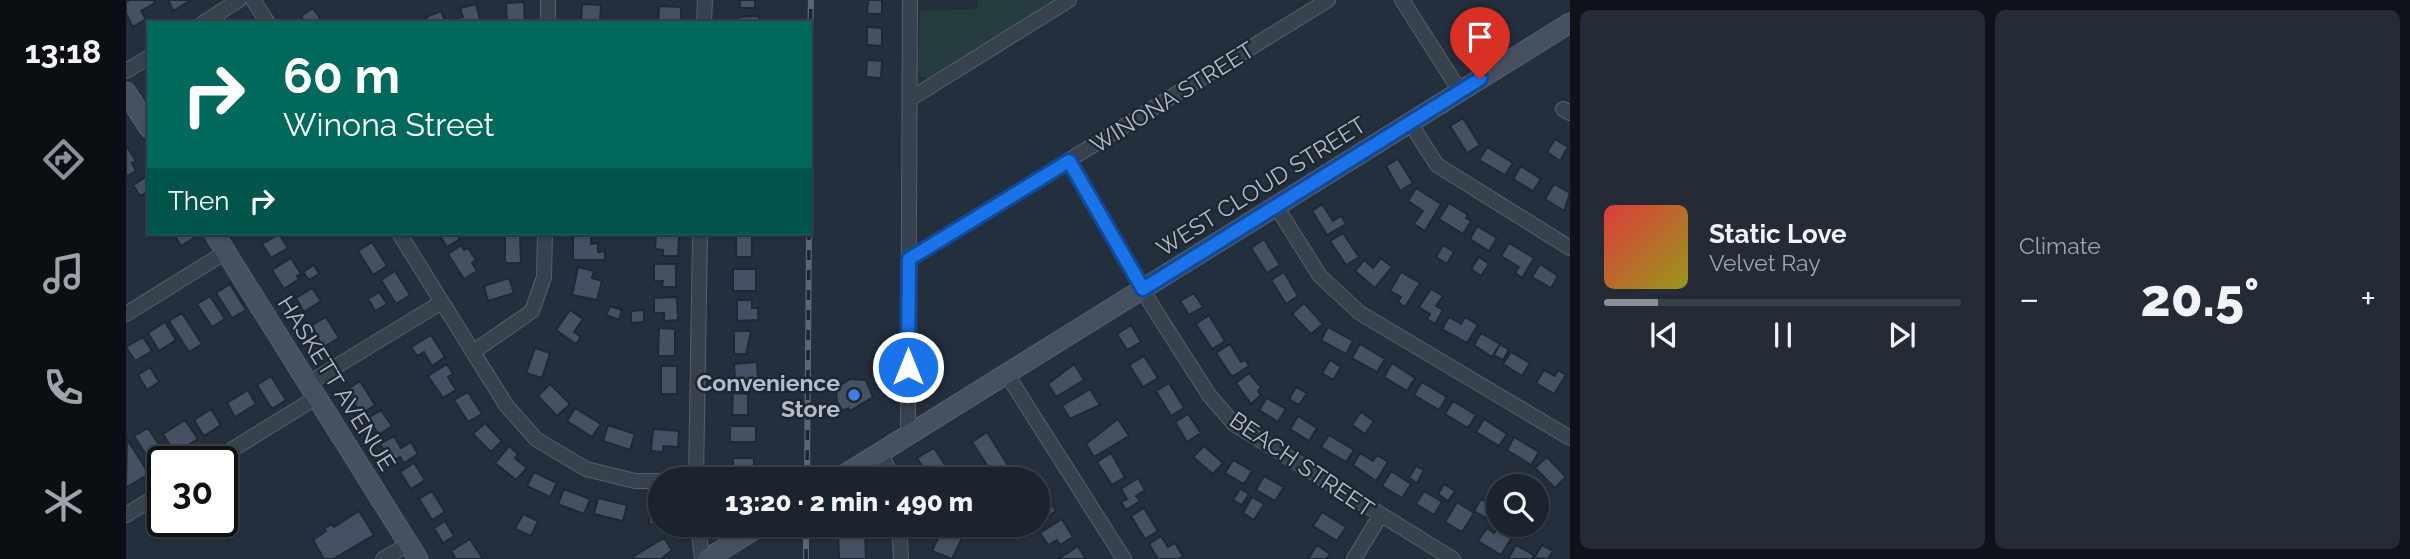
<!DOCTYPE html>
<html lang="en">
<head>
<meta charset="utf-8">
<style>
	:root { --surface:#1b232e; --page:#242b36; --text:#f1f3f6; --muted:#a0a4aa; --line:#39404a; --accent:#8c9099 }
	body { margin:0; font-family:Raleway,sans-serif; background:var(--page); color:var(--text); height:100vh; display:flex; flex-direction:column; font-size:26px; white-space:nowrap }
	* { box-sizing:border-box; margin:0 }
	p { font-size:23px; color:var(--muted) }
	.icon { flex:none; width:38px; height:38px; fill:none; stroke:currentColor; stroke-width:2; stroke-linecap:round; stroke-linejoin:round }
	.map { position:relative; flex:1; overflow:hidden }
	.details { display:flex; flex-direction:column; gap:10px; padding:10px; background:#0f1319; width:840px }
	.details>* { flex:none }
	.guide { position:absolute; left:21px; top:21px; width:665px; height:214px; border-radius:0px; box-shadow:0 2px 5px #0004,0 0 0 2px var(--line); background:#00695c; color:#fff; overflow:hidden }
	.controls { position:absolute; left:1360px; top:474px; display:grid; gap:14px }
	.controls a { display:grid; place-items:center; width:63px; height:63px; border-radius:50%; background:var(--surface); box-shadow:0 2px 5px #0004,0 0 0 2px var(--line); font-size:35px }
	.speed { position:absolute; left:21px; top:446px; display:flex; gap:14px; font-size:35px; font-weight:700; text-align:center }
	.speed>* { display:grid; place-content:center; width:91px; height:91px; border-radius:50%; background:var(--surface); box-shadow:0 2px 5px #0004,0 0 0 2px var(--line); line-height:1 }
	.speed .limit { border:4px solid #111; border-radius:10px; background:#fff; color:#111 }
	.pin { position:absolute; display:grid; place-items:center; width:60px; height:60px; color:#fff; margin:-72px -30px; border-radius:50% 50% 50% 0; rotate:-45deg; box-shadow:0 0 7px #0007 }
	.pin .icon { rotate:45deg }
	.me { position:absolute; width:77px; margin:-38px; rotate:0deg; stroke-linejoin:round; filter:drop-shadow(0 0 5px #0008) }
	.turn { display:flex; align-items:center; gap:24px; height:147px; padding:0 21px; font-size:32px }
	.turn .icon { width:91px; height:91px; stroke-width:2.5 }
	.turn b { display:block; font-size:49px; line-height:60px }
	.then { display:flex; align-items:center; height:66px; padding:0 21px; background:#0003; gap:14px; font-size:26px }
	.big { font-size:52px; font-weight:800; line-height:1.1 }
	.details .widget { flex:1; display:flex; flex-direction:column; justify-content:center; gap:10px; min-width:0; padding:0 24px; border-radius:10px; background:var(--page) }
	.song { display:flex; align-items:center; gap:21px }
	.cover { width:84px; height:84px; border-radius:10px; background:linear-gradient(135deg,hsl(0 70% 55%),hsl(60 70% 35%)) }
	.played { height:7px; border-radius:4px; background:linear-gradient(90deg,var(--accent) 15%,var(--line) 15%) }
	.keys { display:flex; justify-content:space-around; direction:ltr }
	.heat { display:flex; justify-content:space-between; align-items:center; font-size:38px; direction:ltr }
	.details .tiles { flex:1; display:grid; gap:10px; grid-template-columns:repeat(2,1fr) }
	.trip { position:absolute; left:522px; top:467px; width:402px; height:70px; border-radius:35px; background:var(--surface); box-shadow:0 2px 5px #0004,0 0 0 2px var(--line); font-weight:800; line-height:70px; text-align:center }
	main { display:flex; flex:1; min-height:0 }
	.tab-bar { display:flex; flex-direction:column; width:126px; justify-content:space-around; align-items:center; background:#0b0e12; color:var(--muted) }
	.tab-bar .icon { width:49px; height:49px }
	.tab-bar .active { color:var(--accent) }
	.tab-bar b { font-size:32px; color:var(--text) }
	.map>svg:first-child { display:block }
	.green { fill:#263c3f }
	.building { fill:#455162; stroke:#1f2835; stroke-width:2 }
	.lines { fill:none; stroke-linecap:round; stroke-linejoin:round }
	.street-casing { stroke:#565f6c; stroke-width:16 }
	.secondary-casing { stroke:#565f6c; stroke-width:21 }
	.street { stroke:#38414e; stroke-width:14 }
	.secondary { stroke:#465061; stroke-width:19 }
	.rail-casing { stroke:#5a6575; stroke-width:6 }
	.rail { stroke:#1d2633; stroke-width:3.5; stroke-dasharray:10; stroke-linecap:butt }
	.route-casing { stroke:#114b97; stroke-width:18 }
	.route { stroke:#1a73e8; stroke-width:12 }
	.shop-dot { fill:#3f7fe0; stroke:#1d2633; stroke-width:2.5 }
	.labels { text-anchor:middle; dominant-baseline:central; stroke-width:5; stroke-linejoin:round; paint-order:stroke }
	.street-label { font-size:23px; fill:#b4bcc9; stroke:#1d2633 }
	.poi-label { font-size:23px; font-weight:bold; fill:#b4bcc9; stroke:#1d2633; text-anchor:end }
</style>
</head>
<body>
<main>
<nav class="tab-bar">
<b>13:18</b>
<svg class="icon active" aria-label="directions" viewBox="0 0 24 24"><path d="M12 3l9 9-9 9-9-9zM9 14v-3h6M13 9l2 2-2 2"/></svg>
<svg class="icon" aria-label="music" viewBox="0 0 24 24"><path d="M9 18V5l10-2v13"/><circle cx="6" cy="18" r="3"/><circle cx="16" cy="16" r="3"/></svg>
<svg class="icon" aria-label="phone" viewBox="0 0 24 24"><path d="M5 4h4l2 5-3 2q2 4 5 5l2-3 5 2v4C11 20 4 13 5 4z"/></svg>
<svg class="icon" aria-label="climate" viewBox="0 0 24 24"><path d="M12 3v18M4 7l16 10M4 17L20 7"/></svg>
</nav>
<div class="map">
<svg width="1444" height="559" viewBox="0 0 1444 559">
	<rect width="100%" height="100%" fill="#242f3e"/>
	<!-- green -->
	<path class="green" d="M852,0H928L803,79L795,76L792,70L794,11L851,9Z"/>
	<!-- building -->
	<path class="building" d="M4,0H27L29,3L15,11L20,19L7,27L0,14V2Z
		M42,0H65L47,11Z
		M614,0H629V8H614Z
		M742,0H756V14H741Z
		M398,2L399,23H381L380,3Z
		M350,4L355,23H333L331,18L337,17L334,8Z
		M456,4L475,5L474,21L455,23Z
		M533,6L555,7V23H532Z
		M187,8L195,20L179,23L175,16Z
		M315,11L320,23H302L300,17Z
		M633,16V23H612V17Z
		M741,27L756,28V46L741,45Z
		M741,60L756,61L755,78L740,77Z
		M1337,118L1354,145L1341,153L1324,126Z
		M1429,139L1442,147L1434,161L1421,152Z
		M0,145L10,161L6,163L10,171L0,177Z
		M1361,147L1387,163L1379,175L1353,160Z
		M1272,159L1287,183L1274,191L1260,166Z
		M1395,166L1415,179L1407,191L1387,179Z
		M23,175V191L14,196L7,185Z
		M1428,184L1444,193L1438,211L1419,199Z
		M1290,188L1315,204L1299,231L1288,224L1297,211L1282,201Z
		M1323,203L1342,215L1340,218L1345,221L1337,234L1313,219Z
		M1196,204L1207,221L1215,216L1220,224L1201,235L1186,211Z
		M1351,226L1371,238L1363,251L1344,239Z
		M47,233H65L68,238L55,246Z
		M312,233H330L334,239L321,247Z
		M1217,233L1233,257L1220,265L1204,241Z
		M153,234L162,248L145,258L136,244Z
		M447,234H465V244L472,243V252L479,251V260H447Z
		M530,234L553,235L552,256H537V250L529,249Z
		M379,235H394L395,263H379Z
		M610,235H626V257H610Z
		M1138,239L1154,265L1141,273L1125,248Z
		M246,242L261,266L247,275L232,251Z
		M1383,243L1408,258L1396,278L1389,273L1393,267L1375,256Z
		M335,245L338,250L342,248L350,260L346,263L351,271L338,279L322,254Z
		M1317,245L1328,252L1321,264L1310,257Z
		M1353,257L1363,264L1355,276L1345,269Z
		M165,258L175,274L171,276L173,279L158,289L146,270Z
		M1255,258L1266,267L1249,288L1229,271L1238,260L1247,268Z
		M528,264H550V287H536L537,281H528Z
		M1414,264L1432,276L1425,288L1406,277Z
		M188,265L193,274L183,280L177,272Z
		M452,267L468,271L466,278L476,281L471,300L446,295Z
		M607,269H630V291H607Z
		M269,271L284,295L270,304L255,280Z
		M1158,272L1172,296L1160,304L1145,280Z
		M1275,272L1294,283L1279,307L1272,302L1275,297L1264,291Z
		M383,278L388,293L362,301L358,286Z
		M104,284L120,310L106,318L90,293Z
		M186,288L195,301L178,312L170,298Z
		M1305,289L1317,296L1310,306L1317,310L1309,324L1301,319L1304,314L1293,307Z
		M253,292L261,304L249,311L242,299Z
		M1068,293L1077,307L1063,315L1054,301Z
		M84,296L99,319L86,327L71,304Z
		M551,297L552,320L538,321V313H528V298Z
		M611,300H626V308H632V320L611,321Z
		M1178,303L1197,324L1185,334L1166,314Z
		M484,306L496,310L493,320L480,315Z
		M444,310L457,319L448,332L455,337L450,344L430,330Z
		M518,310V322L505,323V311Z
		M56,313L76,344L63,352L43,321Z
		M1083,315L1099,341L1086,349L1070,324Z
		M200,317L213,338L196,348L186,325Z
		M1323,317L1335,324L1339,317L1352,325L1341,343L1316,329Z
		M39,322L50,340L33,351L22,333Z
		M1005,325L1015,342L1001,350L991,334Z
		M1202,327L1227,341L1220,354L1195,340Z
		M533,328L549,329V356H532Z
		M608,331H625L620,354H608Z
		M1355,333L1374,344L1366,357L1348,345Z
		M305,335L319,357L306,366L298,352L291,356L285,347Z
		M17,337L26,351L9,361L0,347Z
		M1104,344L1115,362L1119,360L1123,366L1106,377L1090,353Z
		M1234,344L1259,359L1251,372L1226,358Z
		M1374,344L1383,350L1377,360L1368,355Z
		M409,348L424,353L416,378L400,373Z
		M1385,352L1404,363L1396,376L1377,364Z
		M1018,356L1032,378L1017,387L1003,365Z
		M1204,360L1215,367L1207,380L1196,373Z
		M631,362L632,379L609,380L608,364Z
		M1266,363L1289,378L1281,391L1258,377Z
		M321,364L327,374L322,377L330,390L317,398L302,376Z
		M948,364L958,380L930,397L922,384Z
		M535,366H551V394H535Z
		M24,367L33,382L21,390L12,375Z
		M1418,370L1429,376L1432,370L1440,375L1428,394L1410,383Z
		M1123,373L1135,387L1132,391L1135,395L1125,404L1110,383Z
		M145,376L160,400L146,409L131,385Z
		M724,379L740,380L747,397L724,411L722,408L717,411L711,402L710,388Z
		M234,381L249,405L235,414L220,390Z
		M1296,382L1321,397L1313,410L1288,395Z
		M1043,383L1058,408L1045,416L1030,391Z
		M424,384L444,404L431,416L412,396Z
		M1170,387L1181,393L1173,405L1163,399Z
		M964,389L974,405L944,419L936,406Z
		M122,390L130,404L109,417L101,403Z
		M342,392L356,414L342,422L328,400Z
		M607,393L622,394V415H606Z
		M1141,398L1160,409L1152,422L1133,410Z
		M1327,401L1350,415L1342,428L1319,414Z
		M449,408L475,424L466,437L441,421Z
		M85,409L95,425L78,436L68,420Z
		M255,410L266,426L253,435L242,418Z
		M1235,412L1248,421L1239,434L1226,425Z
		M1062,414L1075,433L1061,442L1049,422Z
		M1172,416L1191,428L1183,441L1164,429Z
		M992,419L1003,436L968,457L960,444Z
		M1358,419L1381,434L1373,446L1350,432Z
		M59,420L72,439L49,453L37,434Z
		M359,423L376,441L365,452L347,434Z
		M482,425L509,434L504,450L477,441Z
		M604,426H630V442H604Z
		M22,428L43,460L29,469L8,436Z
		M527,429L553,431L552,447L537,446V452L525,451Z
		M861,432L885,470L870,479L846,442Z
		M1203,435L1228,450L1220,462L1195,447Z
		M268,436L275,448L285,442L292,454L278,463L274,457L265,462L254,444Z
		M1388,437L1413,452L1405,465L1381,450Z
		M1,439L23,474L1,487L0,485Z
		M383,446L392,454L389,458L401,468L390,480L369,463Z
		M1078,446L1097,463L1087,474L1067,457Z
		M808,448L821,468L804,478L791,458Z
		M985,453L999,477L986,485L971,462Z
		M1234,453L1247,461L1251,455L1262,462L1250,481L1227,465Z
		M1421,457L1440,477L1429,488L1409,468Z
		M607,458H628V474L607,473Z
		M1107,460L1126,471L1118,484L1099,473Z
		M288,463L299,480L285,489L274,472Z
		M1290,466L1298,470L1291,483L1283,478Z
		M1265,471L1285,484L1276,498L1256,486Z
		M408,472L431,483L424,497L401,486Z
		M1138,476L1158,487L1149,501L1130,490Z
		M1012,478L1019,490L1010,496L1014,501L1000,510L995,502L1001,499L995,489Z
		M1318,484L1329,491L1322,501L1312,494Z
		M438,489L464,499L458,514L432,504Z
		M1114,489L1123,494L1116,505L1107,500Z
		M306,491L319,512L306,520L293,499Z
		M1298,491L1316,502L1308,515L1290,504Z
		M919,493L930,511L918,519L914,513L912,515V498Z
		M1126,497L1138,504L1128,520L1117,513Z
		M472,498L501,505L497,521L468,514Z
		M1355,499L1367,506L1360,518L1348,511Z
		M1331,502L1348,513L1336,532L1319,522Z
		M523,507H534V524H523Z
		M1018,508L1032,531L1019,539L1005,516Z
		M233,511L248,535L207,559H198L187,540L200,531L199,528L206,524L208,527Z
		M1196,512L1220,527L1211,541L1187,526Z
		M397,514L412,521L405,536L389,529Z
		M936,519L947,537L934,545L931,540L922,545L914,533Z
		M319,521L328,536L317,543L308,528Z
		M817,527L837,536L826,559L806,551Z
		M1361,528L1368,533L1371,528L1386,537L1375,555L1352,541Z
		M739,531L740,559H713L712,532Z
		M1035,536L1042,547L1049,543L1057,556L1052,559H1032L1023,544Z
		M538,538L546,550L535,559H509L508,556Z
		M344,539L357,559H330L325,551Z
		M1191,545L1204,554L1200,559H1182Z
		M1390,545L1408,555L1406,559H1382Z
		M1416,545L1427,551L1422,559L1408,558Z
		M952,546L960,559H932Z"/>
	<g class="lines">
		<defs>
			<path id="street" d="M127,0L142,23
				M1276,0L1334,91
				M77,23L113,0
				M422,23V0
				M578,23L579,0
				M0,71L23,57
				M784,99L943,0
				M1437,109L1444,113
				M1284,123L1311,165L1444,248
				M943,161L1025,304L1083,395L1108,424L1327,559
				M1150,206L1194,276L1234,313L1444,438
				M273,233L380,405L410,439L460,469L509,481H534
				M783,259L1202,0
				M0,314L100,252
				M347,352L406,311L418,277L419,233
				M880,373L998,559
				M183,383L316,302
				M782,435L784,0
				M754,453L768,480
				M86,462L191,397
				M570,480L574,233
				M0,515L37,492
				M572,525L576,559
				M773,525L775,559
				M257,559L282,544
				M1228,559L1254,516"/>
			<path id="secondary" d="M0,92L23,128
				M88,233L292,559
				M710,480L1444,23
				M581,559L636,525"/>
		</defs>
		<!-- street casing -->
		<use href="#street" class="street-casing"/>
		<!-- secondary casing -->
		<use href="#secondary" class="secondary-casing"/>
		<!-- street -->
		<use href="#street" class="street"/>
		<!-- secondary -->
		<use href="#secondary" class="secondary"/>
		<defs>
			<path id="rail" d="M684,39L685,0
				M681,480L683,233
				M680,559V525"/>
		</defs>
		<!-- rail casing -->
		<use href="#rail" class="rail-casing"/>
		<!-- rail -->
		<use href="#rail" class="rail"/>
	</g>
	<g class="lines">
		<defs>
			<path id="route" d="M782,367L783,259L943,161L1017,289L1354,79"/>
		</defs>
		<!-- route casing -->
		<use href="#route" class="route-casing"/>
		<!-- route -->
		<use href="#route" class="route"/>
	</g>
	<!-- markers -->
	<circle class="shop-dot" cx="728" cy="395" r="7"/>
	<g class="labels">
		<!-- street labels -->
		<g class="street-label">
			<text transform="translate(1046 97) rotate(-32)">WINONA STREET</text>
			<text transform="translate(1135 186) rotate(-32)">WEST CLOUD STREET</text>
			<text transform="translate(211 383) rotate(58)">HASKETT AVENUE</text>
			<text transform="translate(1176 464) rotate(34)">BEACH STREET</text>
		</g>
		<!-- poi labels -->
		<g class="poi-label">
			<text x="714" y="382">Convenience<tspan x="714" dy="26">Store</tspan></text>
		</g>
	</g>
</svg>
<div class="controls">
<a><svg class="icon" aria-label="search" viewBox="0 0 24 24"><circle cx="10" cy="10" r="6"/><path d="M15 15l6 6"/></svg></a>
</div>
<div class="speed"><div class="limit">30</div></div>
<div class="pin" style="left:1354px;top:79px;background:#d93025"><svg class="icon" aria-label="arrive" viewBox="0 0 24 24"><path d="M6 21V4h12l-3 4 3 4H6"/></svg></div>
<svg class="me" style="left:782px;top:367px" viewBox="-20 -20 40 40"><circle r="17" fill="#1a73e8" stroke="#fff" stroke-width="3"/><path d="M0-11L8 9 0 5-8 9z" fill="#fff"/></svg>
<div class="trip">13:20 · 2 min · 490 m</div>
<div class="guide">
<div class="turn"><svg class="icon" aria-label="right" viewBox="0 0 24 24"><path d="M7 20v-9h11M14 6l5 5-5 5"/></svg><div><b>60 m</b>Winona Street</div></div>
<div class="then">Then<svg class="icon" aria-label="right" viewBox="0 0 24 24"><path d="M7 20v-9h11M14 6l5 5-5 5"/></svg></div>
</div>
</div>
<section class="details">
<div class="tiles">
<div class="widget">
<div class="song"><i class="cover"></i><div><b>Static Love</b><p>Velvet Ray</p></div></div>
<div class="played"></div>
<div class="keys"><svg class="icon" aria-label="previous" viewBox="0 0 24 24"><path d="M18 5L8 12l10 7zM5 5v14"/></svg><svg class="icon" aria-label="pause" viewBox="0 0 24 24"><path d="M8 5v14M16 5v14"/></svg><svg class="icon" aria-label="next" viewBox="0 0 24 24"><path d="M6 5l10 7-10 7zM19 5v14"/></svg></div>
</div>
<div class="widget"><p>Climate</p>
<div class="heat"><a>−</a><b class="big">20.5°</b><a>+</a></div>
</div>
</div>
</section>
</main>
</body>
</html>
